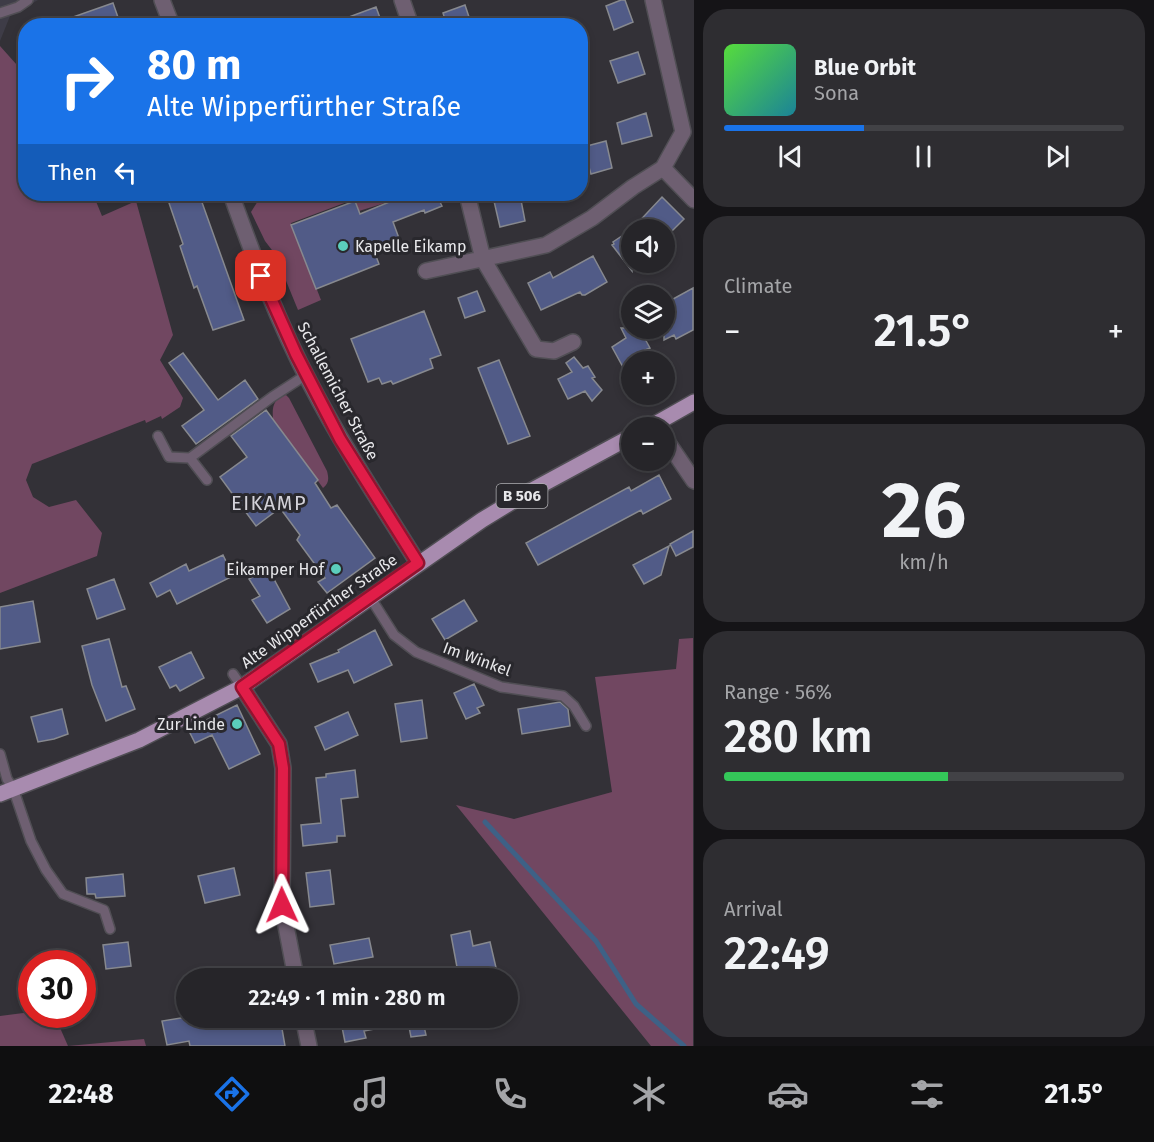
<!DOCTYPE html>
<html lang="en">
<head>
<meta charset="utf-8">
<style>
	:root { --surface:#262529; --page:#2e2d31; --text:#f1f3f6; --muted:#a4a5a8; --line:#424246; --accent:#1a73e8 }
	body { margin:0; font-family:"Fira Sans",sans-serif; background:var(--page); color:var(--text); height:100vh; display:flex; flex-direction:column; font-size:22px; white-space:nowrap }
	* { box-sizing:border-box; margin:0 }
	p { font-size:20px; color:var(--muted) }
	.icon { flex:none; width:33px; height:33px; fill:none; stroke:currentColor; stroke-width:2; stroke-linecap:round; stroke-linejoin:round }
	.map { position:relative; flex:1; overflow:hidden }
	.panel { display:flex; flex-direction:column; gap:9px; padding:9px; background:#151417; width:460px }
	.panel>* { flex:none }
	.top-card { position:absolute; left:18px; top:18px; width:570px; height:183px; border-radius:24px; box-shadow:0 3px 9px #0003,0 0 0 2px var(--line); background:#1a73e8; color:#fff; overflow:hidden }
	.fabs { position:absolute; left:621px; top:219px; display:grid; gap:12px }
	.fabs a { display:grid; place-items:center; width:54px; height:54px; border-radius:50%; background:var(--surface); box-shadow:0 3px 9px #0003,0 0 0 2px var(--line); font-size:30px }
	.speed { position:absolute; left:18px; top:950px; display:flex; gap:12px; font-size:30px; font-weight:700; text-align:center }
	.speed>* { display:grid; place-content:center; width:78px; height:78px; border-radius:50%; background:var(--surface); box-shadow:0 3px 9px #0003,0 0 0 2px var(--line); line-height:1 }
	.speed .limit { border:9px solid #d22; background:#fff; color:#111 }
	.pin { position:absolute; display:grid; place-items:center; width:51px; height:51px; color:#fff; margin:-26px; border-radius:12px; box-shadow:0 3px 9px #0006 }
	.me { position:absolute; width:66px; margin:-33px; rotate:359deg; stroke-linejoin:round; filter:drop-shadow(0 0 4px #0008) }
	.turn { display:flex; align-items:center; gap:21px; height:126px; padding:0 30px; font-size:27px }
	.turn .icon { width:78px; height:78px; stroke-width:2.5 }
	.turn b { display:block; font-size:42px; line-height:51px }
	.then { display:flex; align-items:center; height:57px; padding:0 30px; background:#0003; gap:12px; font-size:22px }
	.big { font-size:45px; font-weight:600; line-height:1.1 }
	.panel .widget { flex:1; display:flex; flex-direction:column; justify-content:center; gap:9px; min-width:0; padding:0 21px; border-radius:24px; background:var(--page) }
	.panel .dial { align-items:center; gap:0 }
	.dial b { font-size:78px; line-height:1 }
	.song { display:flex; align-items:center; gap:18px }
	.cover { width:72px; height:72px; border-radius:9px; background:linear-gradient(135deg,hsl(110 70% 55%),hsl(190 70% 35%)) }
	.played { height:6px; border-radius:3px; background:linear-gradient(90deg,var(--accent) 35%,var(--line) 35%) }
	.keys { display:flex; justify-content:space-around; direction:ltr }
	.heat { display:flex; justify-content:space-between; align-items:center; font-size:33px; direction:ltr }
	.charge { height:9px; border-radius:4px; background:linear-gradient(90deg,#34c759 56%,var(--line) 0) }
	.trip { position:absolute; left:176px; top:968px; width:342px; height:60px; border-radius:30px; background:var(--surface); box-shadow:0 3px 9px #0003,0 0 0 2px var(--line); font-weight:600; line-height:60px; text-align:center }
	.tabs { display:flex; height:96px; justify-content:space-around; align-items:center; background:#0f0f10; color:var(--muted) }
	.tabs .icon { width:42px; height:42px }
	.tabs .selected { color:var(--accent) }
	.tabs b { font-size:27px; color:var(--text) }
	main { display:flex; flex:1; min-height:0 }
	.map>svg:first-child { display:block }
	.built { fill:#3e3c47 }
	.green { fill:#714761 }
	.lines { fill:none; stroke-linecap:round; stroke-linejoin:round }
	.stream { stroke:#3e6186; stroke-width:5 }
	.building { fill:#515b87; stroke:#87898f; stroke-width:1.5 }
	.service-casing { stroke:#504e54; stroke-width:12 }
	.minor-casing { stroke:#504e54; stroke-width:18 }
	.tertiary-casing { stroke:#504e54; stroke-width:18 }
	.primary-casing { stroke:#504e54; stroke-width:18 }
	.service { stroke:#6e5f71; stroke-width:9 }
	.minor { stroke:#6e5f71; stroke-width:15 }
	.tertiary { stroke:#6e5f71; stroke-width:15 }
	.primary { stroke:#a88baf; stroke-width:15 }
	.route-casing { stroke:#92132f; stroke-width:15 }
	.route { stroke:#e11d48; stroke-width:10 }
	.poi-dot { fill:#5bcebc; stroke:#29282d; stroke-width:2 }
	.labels { text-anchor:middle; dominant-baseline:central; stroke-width:6; stroke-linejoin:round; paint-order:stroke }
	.shield { fill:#29282d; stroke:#afaeb2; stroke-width:1.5 }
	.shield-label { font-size:15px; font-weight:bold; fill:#e8e8eb }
	.poi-label { font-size:16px; fill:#e8e8eb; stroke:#29282d; text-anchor:end }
	.street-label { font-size:16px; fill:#e8e8eb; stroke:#29282d }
	.quarter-label { font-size:20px; letter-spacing:1.5px; fill:#d2d1d8; stroke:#29282d }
</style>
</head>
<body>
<main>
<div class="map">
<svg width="694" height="1046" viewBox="0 0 694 1046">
	<rect width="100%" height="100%" fill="#333137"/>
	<!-- built -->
	<path class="built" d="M0,0H38L10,16L0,41Z"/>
	<!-- green -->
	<path class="green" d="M0,46L25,74L26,194H93L102,216L136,201L173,335L160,360L183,398L180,407L162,419L161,416L146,423L145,420L32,464L26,480L33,497L49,507L76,500L102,533L97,556L0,593Z
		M268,194H386L388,200L385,203L359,211L355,199L291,223L321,300L298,310L275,254L265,241L251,212L261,196Z
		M286,395L289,398L327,471C329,479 329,483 323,488L273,419C272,407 273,399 286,395Z
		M693,638V1046H651L456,805L514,819L612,792L595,677L676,669L679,639Z
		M31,1012L32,1014H54L68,1046L144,1039L146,1046H0V1016Z"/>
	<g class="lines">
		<!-- stream -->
		<path class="stream" d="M485,822L596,941L636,1004L684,1046"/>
	</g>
	<!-- building -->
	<path class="building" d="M621,0H625L633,22L614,30L606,6Z
		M113,3L121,26H56V23Z
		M465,5L472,26H447L443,13Z
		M376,7L383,26H330V24Z
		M638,52L645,74L618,83L610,61Z
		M646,113L652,136L622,144L617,123Z
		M606,141L612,168L591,174L583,147Z
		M184,194H199L244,320L213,330L197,286L194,288L180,246L183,244L168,200L174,198L173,196Z
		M397,194H436L442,206L425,213L424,210L393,222L400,241L374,251L379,264L316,289L291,225L355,201L360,214L399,198Z
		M520,195L525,221L500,227L494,201Z
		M662,197L684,219L668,235L664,230H632V271L612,245L614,244L613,242L632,229Z
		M593,256L607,282L585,295H582L580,292L541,310L528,283L550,272L553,278Z
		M693,288V330L676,339L674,335L664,340V304Z
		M477,291L485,311L465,318L458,298Z
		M424,311L441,355L430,359L433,368L393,384L391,381L382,384L379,378L368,382L351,339Z
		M621,328H639L650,348L645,350L648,355L637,362H632V364L624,369L612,347L626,338Z
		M183,353L218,400L245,380L258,399L196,444L182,426L204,410L169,363Z
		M574,357L583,368L588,366L595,377L592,378L602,390L592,401L585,391L568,399L558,379L572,372L566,363Z
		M499,360L530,436L508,444L478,368Z
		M266,410L318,480L315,483L331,508L337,505L375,558L327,593L318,582L325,578L297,540L300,535L280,508L256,526L220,477L247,457L231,436Z
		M659,475L671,499L643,514L641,510L538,565L526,543L629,487L631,491Z
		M693,531V547L676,556L670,544Z
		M669,546L661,575L644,584L633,565Z
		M223,555L233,576L177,604L170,590L157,597L150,583L186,564L189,571Z
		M268,568L290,609L267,623L252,600L260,596L249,579Z
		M114,579L125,609L97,619L87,589Z
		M464,600L477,621L445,640L432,619Z
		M33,601L40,642L0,649V607Z
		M375,630L392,665L354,683L348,670L318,682L310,664L339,652L338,650Z
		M109,639L122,687L126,686L135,709L106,721L92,685L82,646Z
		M191,652L204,678L180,691L176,685L170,688L159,667Z
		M474,684L484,705L477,708L480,713L466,719L454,693Z
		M422,700L427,738L401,742L395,704Z
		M560,702L568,709L570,726L522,734L518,709Z
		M237,705L260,754L229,769L212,735L195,743L188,729Z
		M62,709L68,734L54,739L38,742L31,717Z
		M348,712L358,735L325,750L315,727Z
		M355,770L358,797L341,799L345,836H337V842L303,846L301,825L321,823L316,778L326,777V774Z
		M234,868L240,895L205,903L198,876Z
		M330,870L334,904L310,907L306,873Z
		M123,874L125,896L96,898L95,894H87L86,878Z
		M470,931L473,946L490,942L497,972L470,978H459L451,935Z
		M369,938L373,957L334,964L330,945Z
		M128,942L131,966L106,969L103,945Z
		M187,1017H280L285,1046H190L189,1041L167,1045L162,1021Z
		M340,1017H401V1024L364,1031L366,1038L345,1042Z
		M407,1017H422L426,1035L411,1037Z"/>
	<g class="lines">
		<defs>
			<path id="service" d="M0,13L18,7L28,0
				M158,436L169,457L190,458L272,397L306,375
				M190,458L207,480
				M370,597L394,635L416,652L501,687L563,696L574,706L586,726
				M233,674L242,687
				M0,754L7,779L13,788L31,841L46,870L63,894L104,910L110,929"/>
			<path id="minor" d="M402,0L411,26
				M653,0L683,132L663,168L694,200
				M467,194L483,259L536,349L554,351L573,342
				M426,271L546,245L592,218L633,187L663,168
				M664,437L694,481
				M242,687L279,744L283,768L282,905L296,978
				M303,1017L309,1046"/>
			<path id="tertiary" d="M162,0L172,26
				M231,194C254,258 278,322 310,383C342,445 381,504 418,563"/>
			<path id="primary" d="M648,428L694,402
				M0,794L139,740L242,687L482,520L523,495L632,436"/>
		</defs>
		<!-- service casing -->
		<use href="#service" class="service-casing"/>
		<!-- minor casing -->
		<use href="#minor" class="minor-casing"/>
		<!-- tertiary casing -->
		<use href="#tertiary" class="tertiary-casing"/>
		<!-- primary casing -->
		<use href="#primary" class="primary-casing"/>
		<!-- service -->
		<use href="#service" class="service"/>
		<!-- minor -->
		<use href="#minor" class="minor"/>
		<!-- tertiary -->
		<use href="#tertiary" class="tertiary"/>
		<!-- primary -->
		<use href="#primary" class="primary"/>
	</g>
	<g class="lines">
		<defs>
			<path id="route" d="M261,276L296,354L340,439L418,563L242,687L279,744L283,768L282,905"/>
		</defs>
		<!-- route casing -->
		<use href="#route" class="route-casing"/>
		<!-- route -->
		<use href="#route" class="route"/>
	</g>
	<!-- markers -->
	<g class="poi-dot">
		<circle cx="343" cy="246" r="6"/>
		<circle cx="336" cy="569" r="6"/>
		<circle cx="237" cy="724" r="6"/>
	</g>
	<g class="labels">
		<!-- shield labels -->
		<rect class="shield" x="496.5" y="484" width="51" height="24" rx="4.5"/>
		<g class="shield-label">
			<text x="522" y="496">B 506</text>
		</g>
		<!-- poi labels -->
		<g class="poi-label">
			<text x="355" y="246" text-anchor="start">Kapelle Eikamp</text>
			<text x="324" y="569">Eikamper Hof</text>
			<text x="225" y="724">Zur Linde</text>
		</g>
		<!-- street labels -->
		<g class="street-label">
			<text transform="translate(338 391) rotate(62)">Schallemicher Straße</text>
			<text transform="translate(319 611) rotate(-35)">Alte Wipperfürther Straße</text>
			<text transform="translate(477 659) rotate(20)">Im Winkel</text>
		</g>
		<!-- quarter labels -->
		<g class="quarter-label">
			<text x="269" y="503">EIKAMP</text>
		</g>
	</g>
</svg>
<div class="fabs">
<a><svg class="icon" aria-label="sound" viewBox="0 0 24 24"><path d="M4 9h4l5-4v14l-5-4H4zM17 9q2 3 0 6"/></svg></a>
<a><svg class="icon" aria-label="layers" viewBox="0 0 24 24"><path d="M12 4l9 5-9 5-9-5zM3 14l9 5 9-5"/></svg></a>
<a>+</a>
<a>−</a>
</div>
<div class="speed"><div class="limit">30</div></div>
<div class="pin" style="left:261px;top:276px;background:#d93025"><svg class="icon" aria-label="arrive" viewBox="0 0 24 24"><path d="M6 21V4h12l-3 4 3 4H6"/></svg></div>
<svg class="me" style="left:282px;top:905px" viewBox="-20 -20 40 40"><path d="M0-17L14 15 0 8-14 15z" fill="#e11d48" stroke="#fff" stroke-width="4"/></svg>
<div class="trip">22:49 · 1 min · 280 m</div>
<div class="top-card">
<div class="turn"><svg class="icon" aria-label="right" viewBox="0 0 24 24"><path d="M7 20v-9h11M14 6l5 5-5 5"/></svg><div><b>80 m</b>Alte Wipperfürther Straße</div></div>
<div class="then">Then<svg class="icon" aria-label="left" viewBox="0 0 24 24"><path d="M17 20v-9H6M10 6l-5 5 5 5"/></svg></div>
</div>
</div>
<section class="panel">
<div class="widget">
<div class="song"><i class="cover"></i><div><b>Blue Orbit</b><p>Sona</p></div></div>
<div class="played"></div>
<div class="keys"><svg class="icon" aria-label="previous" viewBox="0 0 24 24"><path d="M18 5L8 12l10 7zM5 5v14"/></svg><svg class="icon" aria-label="pause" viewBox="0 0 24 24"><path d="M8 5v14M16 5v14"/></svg><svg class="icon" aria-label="next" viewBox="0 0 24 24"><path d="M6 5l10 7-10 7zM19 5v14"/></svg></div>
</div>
<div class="widget"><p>Climate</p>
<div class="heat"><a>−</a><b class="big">21.5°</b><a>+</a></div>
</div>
<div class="widget dial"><b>26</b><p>km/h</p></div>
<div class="widget"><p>Range · 56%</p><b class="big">280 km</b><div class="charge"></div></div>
<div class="widget"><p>Arrival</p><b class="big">22:49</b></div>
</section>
</main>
<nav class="tabs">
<b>22:48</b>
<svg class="icon selected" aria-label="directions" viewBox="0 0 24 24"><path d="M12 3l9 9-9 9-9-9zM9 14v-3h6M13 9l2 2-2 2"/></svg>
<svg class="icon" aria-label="music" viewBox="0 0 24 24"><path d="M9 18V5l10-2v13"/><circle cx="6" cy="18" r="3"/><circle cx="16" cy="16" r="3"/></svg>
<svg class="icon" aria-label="phone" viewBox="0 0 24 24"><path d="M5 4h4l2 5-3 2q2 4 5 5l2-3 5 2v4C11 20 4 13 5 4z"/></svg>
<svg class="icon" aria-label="climate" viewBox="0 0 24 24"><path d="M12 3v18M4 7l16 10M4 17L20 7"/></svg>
<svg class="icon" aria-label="car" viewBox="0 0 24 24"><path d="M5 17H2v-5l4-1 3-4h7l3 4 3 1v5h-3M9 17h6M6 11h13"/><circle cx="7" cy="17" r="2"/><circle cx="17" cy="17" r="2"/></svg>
<svg class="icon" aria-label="filters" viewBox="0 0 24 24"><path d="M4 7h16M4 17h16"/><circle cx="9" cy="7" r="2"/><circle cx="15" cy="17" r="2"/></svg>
<b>21.5°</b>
</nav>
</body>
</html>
